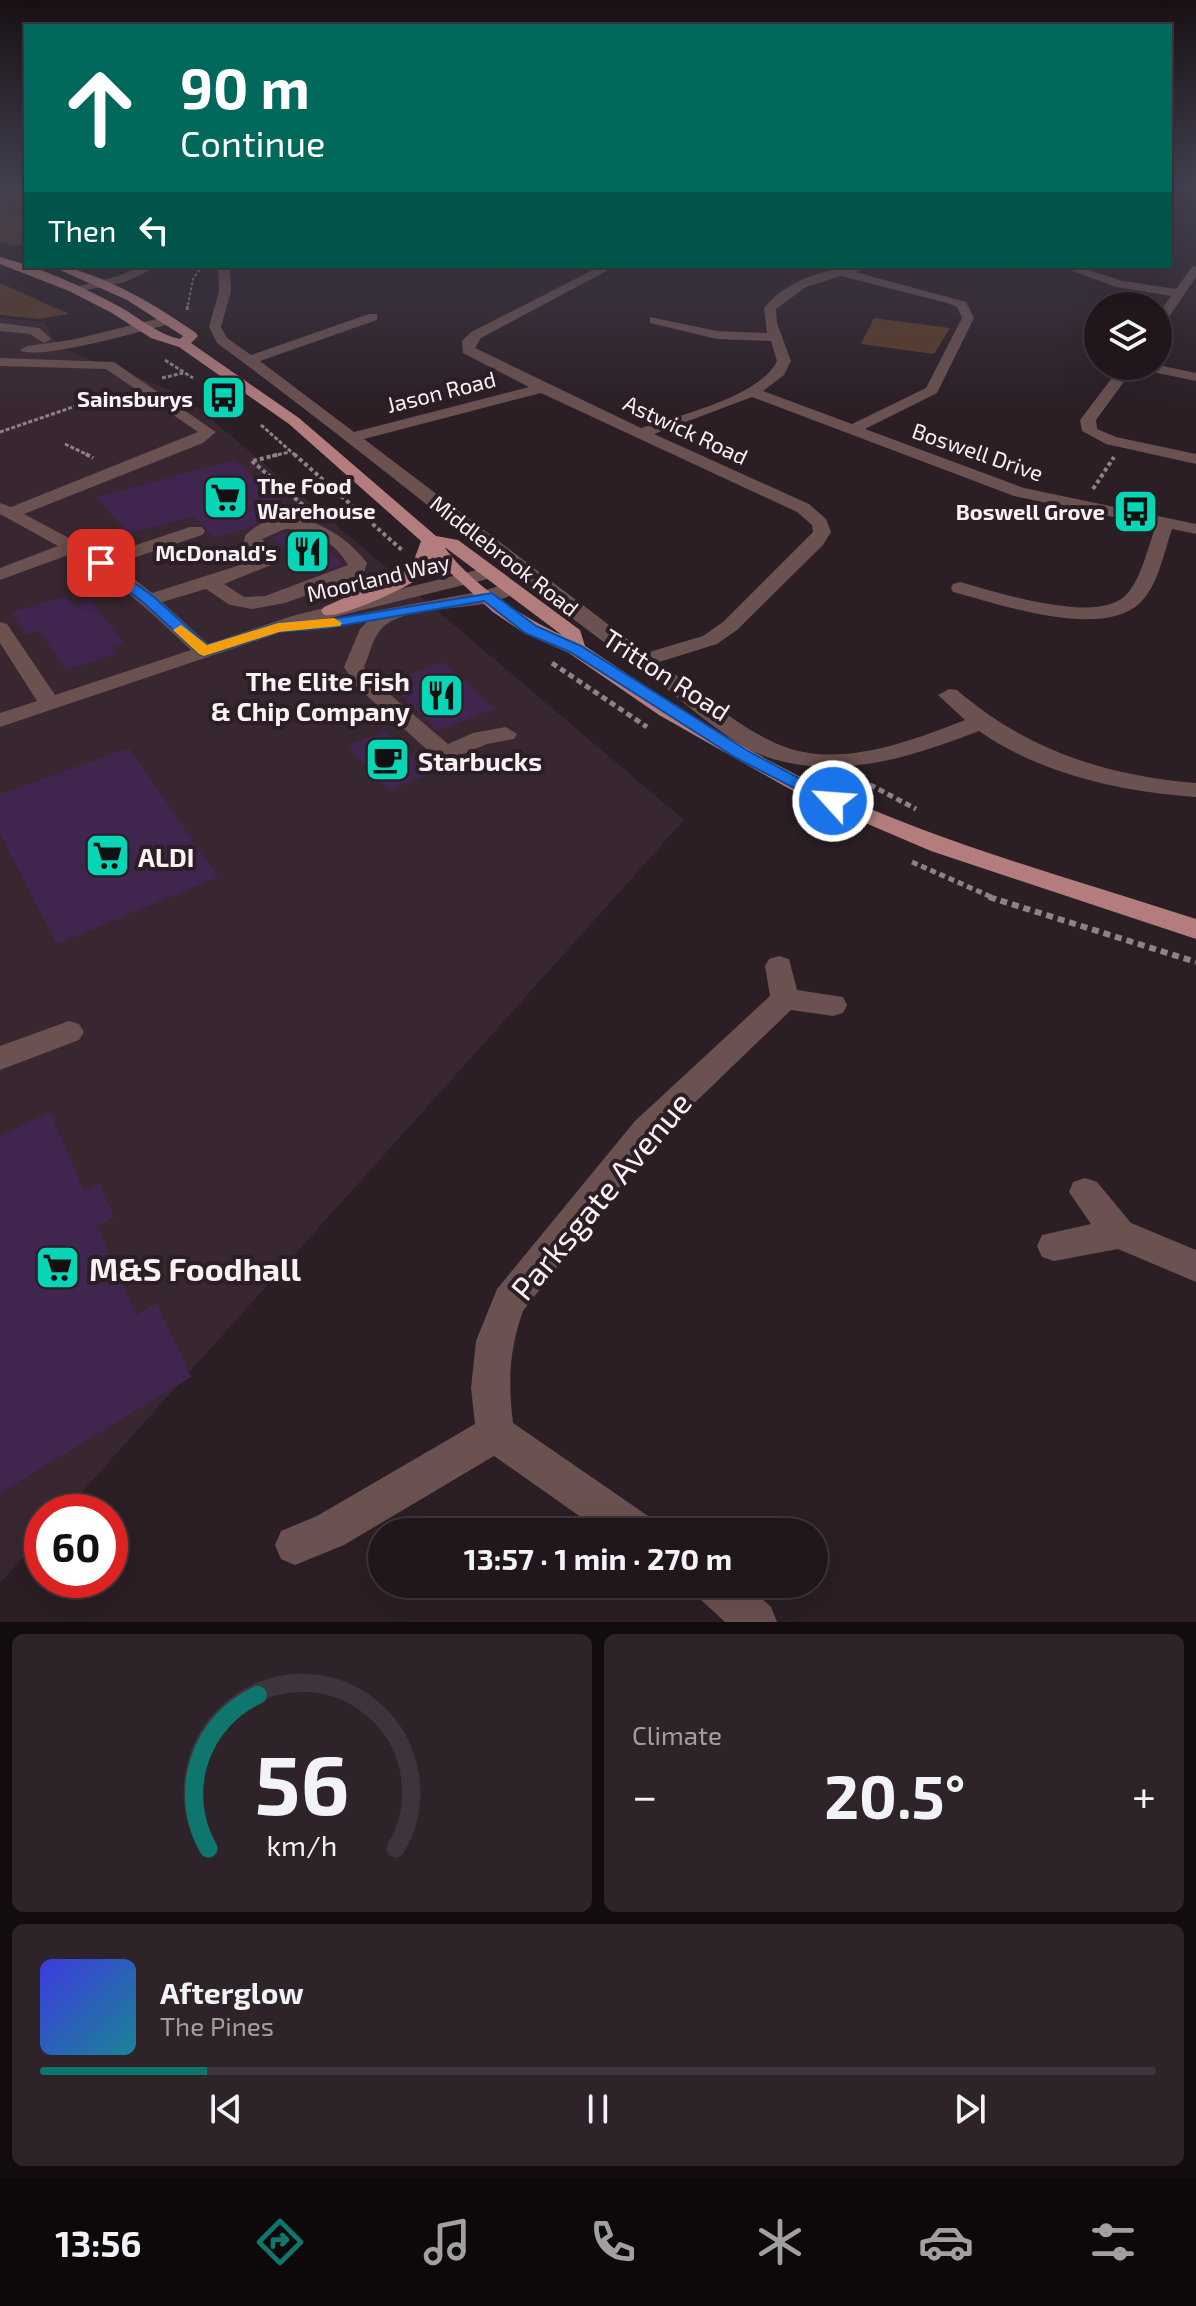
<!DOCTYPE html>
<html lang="en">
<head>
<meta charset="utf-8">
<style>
	:root { --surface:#20161c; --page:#2d2329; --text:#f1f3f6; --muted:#a29fa3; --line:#3d353b; --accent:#0f766e }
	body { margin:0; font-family:"Exo 2",sans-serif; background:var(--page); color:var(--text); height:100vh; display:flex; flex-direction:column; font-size:30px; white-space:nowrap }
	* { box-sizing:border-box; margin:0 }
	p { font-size:26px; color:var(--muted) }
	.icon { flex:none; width:44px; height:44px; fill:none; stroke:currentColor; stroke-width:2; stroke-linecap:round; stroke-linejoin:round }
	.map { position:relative; height:1622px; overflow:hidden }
	.sheet { display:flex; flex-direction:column; gap:12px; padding:12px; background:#120c0f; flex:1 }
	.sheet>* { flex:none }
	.banner { position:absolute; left:24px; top:24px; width:1148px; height:244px; border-radius:0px; box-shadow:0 8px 32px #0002,0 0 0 2px var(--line); background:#00695c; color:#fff; overflow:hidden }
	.controls { position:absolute; left:1084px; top:292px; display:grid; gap:16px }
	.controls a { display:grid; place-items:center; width:88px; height:88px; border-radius:50%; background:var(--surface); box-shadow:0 8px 32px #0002,0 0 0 2px var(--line); font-size:40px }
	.speed { position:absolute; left:24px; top:1494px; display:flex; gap:16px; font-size:40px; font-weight:700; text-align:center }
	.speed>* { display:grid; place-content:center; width:104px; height:104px; border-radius:50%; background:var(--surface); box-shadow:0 8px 32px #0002,0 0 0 2px var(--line); line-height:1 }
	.speed .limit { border:12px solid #d22; background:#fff; color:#111 }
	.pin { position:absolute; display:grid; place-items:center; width:68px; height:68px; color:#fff; margin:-34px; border-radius:16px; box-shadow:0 4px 12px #0006 }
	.me { position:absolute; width:88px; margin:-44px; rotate:296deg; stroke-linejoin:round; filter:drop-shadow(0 0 6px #0008) }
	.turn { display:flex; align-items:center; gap:28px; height:168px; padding:0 24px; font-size:36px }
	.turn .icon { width:104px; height:104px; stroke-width:2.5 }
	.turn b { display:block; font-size:56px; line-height:68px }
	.then { display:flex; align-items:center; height:76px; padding:0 24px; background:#0003; gap:16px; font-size:30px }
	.big { font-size:60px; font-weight:700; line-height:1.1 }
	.sheet .card { flex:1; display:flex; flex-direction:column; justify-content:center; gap:12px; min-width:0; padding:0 28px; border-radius:12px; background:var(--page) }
	.sheet .dial { align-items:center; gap:0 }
	.dial svg { height:208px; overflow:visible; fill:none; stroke:var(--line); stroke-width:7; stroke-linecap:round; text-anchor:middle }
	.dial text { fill:var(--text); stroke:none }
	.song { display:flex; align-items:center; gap:24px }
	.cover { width:96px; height:96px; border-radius:12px; background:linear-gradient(135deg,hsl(240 70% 55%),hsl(190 70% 35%)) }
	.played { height:8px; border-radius:4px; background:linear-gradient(90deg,var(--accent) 15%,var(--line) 15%) }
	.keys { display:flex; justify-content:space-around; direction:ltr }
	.heat { display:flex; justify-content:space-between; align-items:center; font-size:44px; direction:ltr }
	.sheet .tiles { flex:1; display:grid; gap:12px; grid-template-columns:1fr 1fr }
	.card:last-child { grid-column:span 2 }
	.trip { position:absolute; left:368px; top:1518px; width:460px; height:80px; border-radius:40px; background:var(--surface); box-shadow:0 8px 32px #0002,0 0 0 2px var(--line); font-weight:700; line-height:80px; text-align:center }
	.tabs { display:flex; height:128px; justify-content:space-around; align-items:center; background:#0d090b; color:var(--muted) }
	.tabs .icon { width:56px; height:56px }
	.tabs .active { color:var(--accent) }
	.tabs b { font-size:36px; color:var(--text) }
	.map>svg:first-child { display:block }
	.built { fill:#382730 }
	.green { fill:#5d3c27 }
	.building { fill:#40254f }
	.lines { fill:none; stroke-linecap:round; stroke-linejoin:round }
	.path-far4 { stroke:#8d8287; stroke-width:2; stroke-dasharray:3 2; stroke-linecap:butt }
	.path-far3 { stroke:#8d8287; stroke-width:3; stroke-dasharray:4 2; stroke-linecap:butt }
	.path-far2 { stroke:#8d8287; stroke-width:4; stroke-dasharray:4 3; stroke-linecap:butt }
	.path-far1 { stroke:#8d8287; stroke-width:5; stroke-dasharray:6 4; stroke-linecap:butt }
	.path { stroke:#8d8287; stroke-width:6; stroke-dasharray:7 5; stroke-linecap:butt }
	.minor { fill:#6b5150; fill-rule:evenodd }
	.major { fill:#b37d7d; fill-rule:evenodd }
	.route { fill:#1a73e8; stroke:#114b97; stroke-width:2 }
	.slow { fill:#f59e0b }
	.labels { text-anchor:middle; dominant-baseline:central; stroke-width:8; stroke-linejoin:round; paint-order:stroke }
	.far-street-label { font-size:22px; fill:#faf1f5; stroke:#2b1e25 }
	.far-poi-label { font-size:22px; font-weight:bold; fill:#faf1f5; stroke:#2b1e25; text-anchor:end }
	.street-label { font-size:26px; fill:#faf1f5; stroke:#2b1e25 }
	.poi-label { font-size:26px; font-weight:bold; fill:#faf1f5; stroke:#2b1e25; text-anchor:start }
	.near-street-label { font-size:32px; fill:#faf1f5; stroke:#2b1e25 }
	.near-poi-label { font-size:32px; font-weight:bold; fill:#faf1f5; stroke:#2b1e25; text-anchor:start }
</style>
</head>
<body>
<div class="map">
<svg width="1196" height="1622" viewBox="0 0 1196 1622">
	<rect width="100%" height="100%" fill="#2b1e25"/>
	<!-- built -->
	<path class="built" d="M0,318L45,322L51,336L63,349L183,395L684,820L64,1512H42V1536L0,1583Z"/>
	<!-- green -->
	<path class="green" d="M0,185H26V244L17,246L0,242Z
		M0,283L69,314L39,319L0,315Z
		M874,318L950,328L934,354L861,344Z"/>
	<!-- building -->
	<path class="building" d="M235,460L296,515L275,516L250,528L214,538L193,516L129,534L96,497Z
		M286,532L315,538L343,564L312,575L272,538Z
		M66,596L74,606L91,601L124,643L112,646L117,654L66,670L39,631L26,635L11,612Z
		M443,662L495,708L438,731L388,682Z
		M385,731L429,774L389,791L347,746Z
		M129,748L218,877L57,944L0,834V794Z
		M50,1112L84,1191L99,1183L114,1217L98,1226L136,1315L157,1303L191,1377L0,1493V1136Z"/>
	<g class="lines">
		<!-- path-far4 -->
		<path class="path-far4" d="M188,305L193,279L202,266"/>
		<!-- path-far3 -->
		<path class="path-far3" d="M187,310L188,303
			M165,360L193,378
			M162,378L183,373
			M261,425L296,456
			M0,432L114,393
			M65,444L90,456
			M272,456L290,452"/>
		<!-- path-far2 -->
		<path class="path-far2" d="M86,454L93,458
			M294,454L403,551
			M252,461L303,505
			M253,461L280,454
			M1093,489L1114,457"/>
		<!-- path-far1 -->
		<path class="path-far1" d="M552,663L647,727
			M861,780L916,809
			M912,862L996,899"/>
		<!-- path -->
		<path class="path" d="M989,897L1196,962"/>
		<!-- minor -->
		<path class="minor" d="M143,266H159L125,282L73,293L67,289L118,276Z
			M218,266H230L231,291L221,327L227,338L251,355L369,314H377V320L260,361L354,432L529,387L463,353L462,341L471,332L601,266H616L481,338L475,348L641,428C677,416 761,396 777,361L771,341L717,339L650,323V317L717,331L767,333L764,308C789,277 834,266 873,266L855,272L966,302L974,318L937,393L865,429L1024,488L1196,524V534L1172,529C1164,552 1158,586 1140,603C1101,640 999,604 953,592L951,588L953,584L960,582C997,592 1098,626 1127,594C1142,577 1148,546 1156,526L1014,496L752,397L654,434L809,504L826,519L831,532L823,545L737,630L717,644L659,662C696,689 733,724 775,743C835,771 908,742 965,720L938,695L949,689L957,690C1025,749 1106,776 1196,783V797C1122,792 1040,774 979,731C911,757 840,781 767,757C725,742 680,697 643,671C499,566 362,449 217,343L209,327L219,291ZM841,276L947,303L957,307L962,318L926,388L852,424L763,391L784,375L791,361L777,323L776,309L806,287ZM541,393L797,512L812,525L813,532L723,622L703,636L646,653L364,439Z
			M1058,266H1076L1123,281L1176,289L1192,267L1196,266V277L1163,326L1158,327V314L1171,296L1117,287Z
			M169,316L175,320L174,323C149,329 36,362 20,350L27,346L71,340Z
			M0,323L39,328L51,339L44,343L30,334L0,331Z
			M0,358L114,362L216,432L203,443L24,514L103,556L190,527H202L205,531L202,535L115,564L152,593L256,560L259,558L244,541L245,536C282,496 341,528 367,563L364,572L352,579L285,603L252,609L230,605L206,589L162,602L208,644L292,616L489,567L498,573L496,577L306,624L0,727V713L37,701L0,643V622L7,624L55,695L191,650C153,614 116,579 71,554L0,580V568L58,546L0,514V503L11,507L198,432L106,369L0,366ZM285,529C311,528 336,543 348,565L265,596L244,597L224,584L276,563L279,559L262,539Z
			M1158,365L1196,373V381L1134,368L1096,420L1097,429L1116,437L1196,454V464L1106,444L1082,431L1080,420L1121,366Z
			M511,582L518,584L520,588C494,617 402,599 379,632C372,641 369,656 364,667L372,679L448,744L473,733L506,727L517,734L514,739L487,744L461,755L469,765L466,770H450L357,687L344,667L360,629L367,622L361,617L364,613L483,591Z
			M779,956L789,959L797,990L843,997L847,1005L843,1013L833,1016L791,1010L657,1139L523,1311C509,1351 508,1381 513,1423L651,1518L657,1532H602L494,1456L344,1545L295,1565L281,1559L275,1545L281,1531L317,1516L475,1424L471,1388L476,1341L497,1289L635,1121L770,996L765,966L769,959Z
			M69,1021L79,1024L84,1032L79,1040L0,1070V1046Z
			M1085,1178L1097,1182L1131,1223L1196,1250V1282L1118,1249L1054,1261L1042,1257L1037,1246L1042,1235L1091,1224L1069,1192L1073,1182Z
			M694,1584H746L771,1607L777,1622H725L700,1599Z"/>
		<!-- major -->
		<path class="major" d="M0,257C41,268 82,286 120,307C140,318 157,334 180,339L183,336L127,300L60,270L66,267C114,280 156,305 196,333L198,336L191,343L299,418L436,536L458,540L580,630L585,646C660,696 737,747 819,786C939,843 1070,878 1196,919V939L931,851L802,796L659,715L569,653L524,633L493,612L433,557C430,565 426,573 419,578C405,589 339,619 324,615L321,611L324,607L405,571L413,563L421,541L289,424L179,347L151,338L112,313L69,291L0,264ZM445,548H446L562,635C523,618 470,583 445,548Z"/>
	</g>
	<!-- sky -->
	<linearGradient id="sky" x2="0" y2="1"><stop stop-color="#181014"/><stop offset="0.45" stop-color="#444151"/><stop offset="1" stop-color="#444151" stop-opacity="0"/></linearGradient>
	<rect width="1196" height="412" fill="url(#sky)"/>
	<!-- route -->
	<path class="route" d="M101,559L154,597L207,645L278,623L327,620L492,593L536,626L581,646L748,751L842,801L840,805H827L736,758L570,652L525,633L484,601L327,628L279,632L204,656L199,654L144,603L96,566L94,563Z"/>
	<!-- slow -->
	<path class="slow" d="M334,618L342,623L340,626L279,632L204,656L199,654L173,630L181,625L207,645L278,623Z"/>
	<!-- icons -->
	<defs>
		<symbol id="bus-square" viewBox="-11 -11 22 22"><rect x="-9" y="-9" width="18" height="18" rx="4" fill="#06d5b6" stroke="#2b1e25"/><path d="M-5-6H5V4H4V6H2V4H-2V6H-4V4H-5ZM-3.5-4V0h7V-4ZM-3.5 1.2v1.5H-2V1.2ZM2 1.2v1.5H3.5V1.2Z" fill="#111"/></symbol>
		<symbol id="supermarket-square" viewBox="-11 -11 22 22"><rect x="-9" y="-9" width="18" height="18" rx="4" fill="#06d5b6" stroke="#2b1e25"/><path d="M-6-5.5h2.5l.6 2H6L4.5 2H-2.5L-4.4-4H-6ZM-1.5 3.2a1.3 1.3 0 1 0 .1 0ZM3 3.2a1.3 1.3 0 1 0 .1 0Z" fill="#111"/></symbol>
		<symbol id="restaurant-square" viewBox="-11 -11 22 22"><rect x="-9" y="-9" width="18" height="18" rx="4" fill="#06d5b6" stroke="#2b1e25"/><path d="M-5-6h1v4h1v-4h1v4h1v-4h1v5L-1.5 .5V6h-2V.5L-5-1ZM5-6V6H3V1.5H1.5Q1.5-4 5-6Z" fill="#111"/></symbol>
		<symbol id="cafe-square" viewBox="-11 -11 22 22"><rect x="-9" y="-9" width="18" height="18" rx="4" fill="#06d5b6" stroke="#2b1e25"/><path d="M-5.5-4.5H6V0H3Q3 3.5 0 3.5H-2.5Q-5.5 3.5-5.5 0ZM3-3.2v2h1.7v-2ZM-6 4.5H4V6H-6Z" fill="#111"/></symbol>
	</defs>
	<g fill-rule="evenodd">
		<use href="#bus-square" x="198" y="372" width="51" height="51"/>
		<use href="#supermarket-square" x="200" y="472" width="51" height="51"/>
		<use href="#bus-square" x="1110" y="486" width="51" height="51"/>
		<use href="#restaurant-square" x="282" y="526" width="51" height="51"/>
		<use href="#restaurant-square" x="416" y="670" width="51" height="51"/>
		<use href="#cafe-square" x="362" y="734" width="51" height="51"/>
		<use href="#supermarket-square" x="82" y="830" width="51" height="51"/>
		<use href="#supermarket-square" x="32" y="1242" width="51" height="51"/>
	</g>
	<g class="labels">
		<!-- far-street labels -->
		<g class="far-street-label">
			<text transform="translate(441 391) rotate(-14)">Jason Road</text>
			<text transform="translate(686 429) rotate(25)">Astwick Road</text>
			<text transform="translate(978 451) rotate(19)">Boswell Drive</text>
			<text transform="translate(505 555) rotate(38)">Middlebrook Road</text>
			<text transform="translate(378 577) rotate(-13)">Moorland Way</text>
		</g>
		<!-- far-poi labels -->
		<g class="far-poi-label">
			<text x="193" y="398">Sainsburys</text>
			<text x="257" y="485" text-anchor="start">The Food<tspan x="257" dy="25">Warehouse</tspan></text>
			<text x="1105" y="511">Boswell Grove</text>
			<text x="277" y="552">McDonald's</text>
		</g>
		<!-- street labels -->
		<g class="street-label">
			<text transform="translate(667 674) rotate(33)">Tritton Road</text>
		</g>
		<!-- poi labels -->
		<g class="poi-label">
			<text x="410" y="680" text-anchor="end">The Elite Fish<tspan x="410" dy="30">&amp; Chip Company</tspan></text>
			<text x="418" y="760">Starbucks</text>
			<text x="138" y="856">ALDI</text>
		</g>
		<!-- near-street labels -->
		<g class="near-street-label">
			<text transform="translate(600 1195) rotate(-50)">Parksgate Avenue</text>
		</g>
		<!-- near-poi labels -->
		<g class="near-poi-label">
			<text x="89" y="1268">M&amp;S Foodhall</text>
		</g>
	</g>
</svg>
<div class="controls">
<a><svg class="icon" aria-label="layers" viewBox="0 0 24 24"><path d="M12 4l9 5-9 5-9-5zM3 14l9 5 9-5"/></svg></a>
</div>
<div class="speed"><div class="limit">60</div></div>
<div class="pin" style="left:101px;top:563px;background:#d93025"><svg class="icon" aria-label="arrive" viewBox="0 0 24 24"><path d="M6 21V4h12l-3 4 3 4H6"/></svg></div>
<svg class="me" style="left:833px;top:801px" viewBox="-20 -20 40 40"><circle r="17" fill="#1a73e8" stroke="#fff" stroke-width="3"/><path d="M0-11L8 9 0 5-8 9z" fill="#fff"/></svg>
<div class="trip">13:57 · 1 min · 270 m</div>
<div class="banner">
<div class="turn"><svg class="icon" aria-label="ahead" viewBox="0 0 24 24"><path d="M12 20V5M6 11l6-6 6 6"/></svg><div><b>90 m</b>Continue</div></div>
<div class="then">Then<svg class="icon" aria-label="left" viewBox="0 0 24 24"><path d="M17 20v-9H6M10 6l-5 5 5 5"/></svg></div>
</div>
</div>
<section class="sheet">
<div class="tiles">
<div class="card dial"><svg viewBox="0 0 100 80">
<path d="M14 69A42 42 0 1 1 86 69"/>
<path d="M14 69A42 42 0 0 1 33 10" stroke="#0f766e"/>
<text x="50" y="56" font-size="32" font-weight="700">56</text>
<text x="50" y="72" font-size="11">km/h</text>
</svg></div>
<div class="card"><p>Climate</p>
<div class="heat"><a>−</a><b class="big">20.5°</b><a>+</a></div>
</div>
<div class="card">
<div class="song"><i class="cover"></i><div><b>Afterglow</b><p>The Pines</p></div></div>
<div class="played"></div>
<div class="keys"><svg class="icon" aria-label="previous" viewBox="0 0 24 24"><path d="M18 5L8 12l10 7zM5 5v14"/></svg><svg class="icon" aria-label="pause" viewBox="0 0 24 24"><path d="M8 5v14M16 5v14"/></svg><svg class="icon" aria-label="next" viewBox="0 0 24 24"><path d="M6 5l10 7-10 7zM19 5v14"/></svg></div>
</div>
</div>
</section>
<nav class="tabs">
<b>13:56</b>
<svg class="icon active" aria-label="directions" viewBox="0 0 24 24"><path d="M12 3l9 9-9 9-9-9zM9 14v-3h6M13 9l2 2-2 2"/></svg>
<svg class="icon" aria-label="music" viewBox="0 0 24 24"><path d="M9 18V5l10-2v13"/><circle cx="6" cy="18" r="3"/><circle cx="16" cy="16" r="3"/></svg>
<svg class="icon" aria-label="phone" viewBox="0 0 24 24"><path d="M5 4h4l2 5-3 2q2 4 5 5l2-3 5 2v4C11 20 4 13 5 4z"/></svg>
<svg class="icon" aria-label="climate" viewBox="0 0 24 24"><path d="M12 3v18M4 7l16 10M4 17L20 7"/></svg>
<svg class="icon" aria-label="car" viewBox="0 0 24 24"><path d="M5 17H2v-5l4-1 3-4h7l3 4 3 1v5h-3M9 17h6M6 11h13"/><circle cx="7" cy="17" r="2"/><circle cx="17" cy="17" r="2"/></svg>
<svg class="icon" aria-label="filters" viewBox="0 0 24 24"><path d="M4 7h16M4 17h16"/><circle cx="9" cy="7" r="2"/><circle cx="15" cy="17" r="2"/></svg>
</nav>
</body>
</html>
